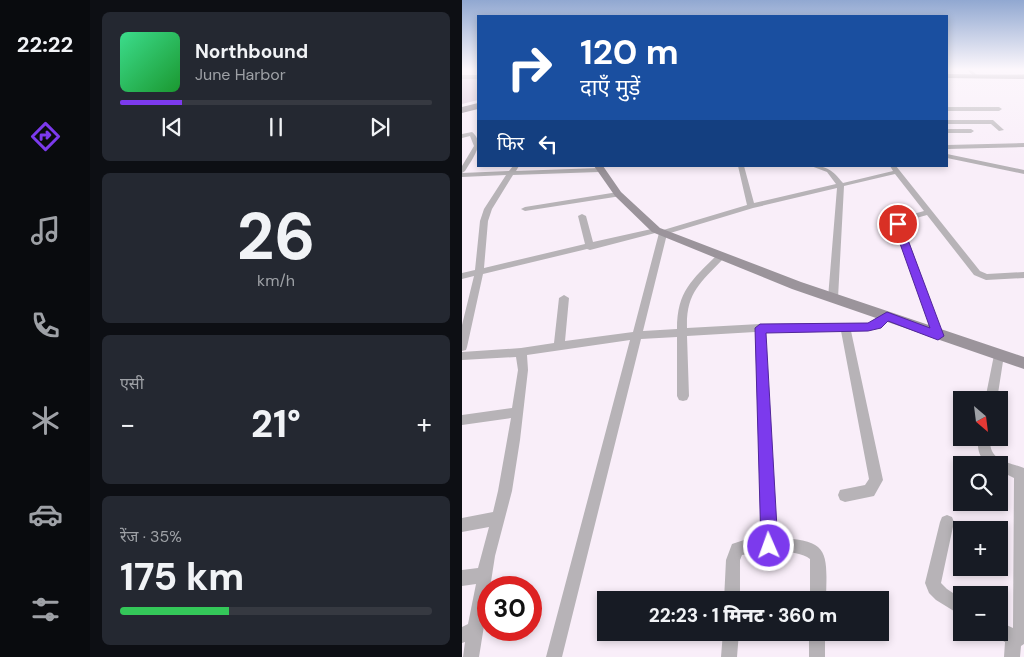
<!DOCTYPE html>
<html lang="hi">
<head>
<meta charset="utf-8">
<style>
	:root { --surface:#171b24; --page:#242831; --text:#f1f3f6; --muted:#9ea1a6; --line:#363941; --accent:#7c3aed }
	body { margin:0; font-family:"DM Sans","Noto Sans Devanagari",sans-serif; background:var(--page); color:var(--text); height:100vh; display:flex; flex-direction:column; font-size:19px; white-space:nowrap }
	* { box-sizing:border-box; margin:0 }
	p { font-size:16px; color:var(--muted) }
	.icon { flex:none; width:28px; height:28px; fill:none; stroke:currentColor; stroke-width:2; stroke-linecap:round; stroke-linejoin:round }
	.map { position:relative; flex:1; overflow:hidden }
	.drawer { display:flex; flex-direction:column; gap:12px; padding:12px; background:#0d0f14; width:372px }
	.drawer>* { flex:none }
	.guide { position:absolute; left:15px; top:15px; width:471px; height:152px; border-radius:0px; box-shadow:0 2px 8px #0003; background:#1a4fa0; color:#fff; overflow:hidden }
	.needle { width:32px; rotate:152deg }
	.fabs { position:absolute; left:491px; top:391px; display:grid; gap:10px }
	.fabs a { display:grid; place-items:center; width:55px; height:55px; border-radius:0px; background:var(--surface); box-shadow:0 2px 8px #0003; font-size:25px }
	.speed { position:absolute; left:15px; top:576px; display:flex; gap:10px; font-size:25px; font-weight:700; text-align:center }
	.speed>* { display:grid; place-content:center; width:65px; height:65px; border-radius:50%; background:var(--surface); box-shadow:0 2px 8px #0003; line-height:1 }
	.speed .limit { border:8px solid #d22; background:#fff; color:#111 }
	.pin { position:absolute; display:grid; place-items:center; width:42px; height:42px; color:#fff; margin:-21px; border:2px solid #fff; border-radius:50%; box-shadow:0 1px 5px #0007 }
	.me { position:absolute; width:55px; margin:-28px; rotate:358deg; stroke-linejoin:round; filter:drop-shadow(0 0 4px #0008) }
	.turn { display:flex; align-items:center; gap:18px; height:105px; padding:0 20px; font-size:22px }
	.turn .icon { width:65px; height:65px; stroke-width:2.5 }
	.turn b { display:block; font-size:35px; line-height:42px }
	.then { display:flex; align-items:center; height:48px; padding:0 20px; background:#0003; gap:10px; font-size:19px }
	.big { font-size:38px; font-weight:800; line-height:1.1 }
	.drawer .tile { flex:1; display:flex; flex-direction:column; justify-content:center; gap:8px; min-width:0; padding:0 18px; border-radius:8px; background:var(--page) }
	.drawer .dial { align-items:center; gap:0 }
	.dial b { font-size:65px; line-height:1 }
	.song { display:flex; align-items:center; gap:15px }
	.cover { width:60px; height:60px; border-radius:8px; background:linear-gradient(135deg,hsl(150 70% 55%),hsl(130 70% 35%)) }
	.played { height:5px; border-radius:2px; background:linear-gradient(90deg,var(--accent) 20%,var(--line) 20%) }
	.keys { display:flex; justify-content:space-around; direction:ltr }
	.heat { display:flex; justify-content:space-between; align-items:center; font-size:28px; direction:ltr }
	.charge { height:8px; border-radius:4px; background:linear-gradient(90deg,#34c759 35%,var(--line) 0) }
	.trip { position:absolute; left:135px; top:591px; width:292px; height:50px; border-radius:0px; background:var(--surface); box-shadow:0 2px 8px #0003; font-weight:800; line-height:50px; text-align:center }
	main { display:flex; flex:1; min-height:0 }
	.tabs { display:flex; flex-direction:column; width:90px; justify-content:space-around; align-items:center; background:#090b0e; color:var(--muted) }
	.tabs .icon { width:35px; height:35px }
	.tabs .on { color:var(--accent) }
	.tabs b { font-size:22px; color:var(--text) }
	.map>svg:first-child { display:block }
	.green { fill:#d3bfd3 }
	.lines { fill:none; stroke-linecap:round; stroke-linejoin:round }
	.lane { stroke:#b7b3b7; stroke-width:2.5 }
	.street { fill:#b7b3b7; fill-rule:evenodd }
	.secondary { fill:#9b949b; fill-rule:evenodd }
	.primary { fill:#867e86; fill-rule:evenodd }
	.route { fill:#7c3aed; stroke:#51269a }
</style>
</head>
<body>
<main>
<nav class="tabs">
<b>22:22</b>
<svg class="icon on" aria-label="directions" viewBox="0 0 24 24"><path d="M12 3l9 9-9 9-9-9zM9 14v-3h6M13 9l2 2-2 2"/></svg>
<svg class="icon" aria-label="music" viewBox="0 0 24 24"><path d="M9 18V5l10-2v13"/><circle cx="6" cy="18" r="3"/><circle cx="16" cy="16" r="3"/></svg>
<svg class="icon" aria-label="phone" viewBox="0 0 24 24"><path d="M5 4h4l2 5-3 2q2 4 5 5l2-3 5 2v4C11 20 4 13 5 4z"/></svg>
<svg class="icon" aria-label="climate" viewBox="0 0 24 24"><path d="M12 3v18M4 7l16 10M4 17L20 7"/></svg>
<svg class="icon" aria-label="car" viewBox="0 0 24 24"><path d="M5 17H2v-5l4-1 3-4h7l3 4 3 1v5h-3M9 17h6M6 11h13"/><circle cx="7" cy="17" r="2"/><circle cx="17" cy="17" r="2"/></svg>
<svg class="icon" aria-label="filters" viewBox="0 0 24 24"><path d="M4 7h16M4 17h16"/><circle cx="9" cy="7" r="2"/><circle cx="15" cy="17" r="2"/></svg>
</nav>
<section class="drawer">
<div class="tile">
<div class="song"><i class="cover"></i><div><b>Northbound</b><p>June Harbor</p></div></div>
<div class="played"></div>
<div class="keys"><svg class="icon" aria-label="previous" viewBox="0 0 24 24"><path d="M18 5L8 12l10 7zM5 5v14"/></svg><svg class="icon" aria-label="pause" viewBox="0 0 24 24"><path d="M8 5v14M16 5v14"/></svg><svg class="icon" aria-label="next" viewBox="0 0 24 24"><path d="M6 5l10 7-10 7zM19 5v14"/></svg></div>
</div>
<div class="tile dial"><b>26</b><p>km/h</p></div>
<div class="tile"><p>एसी</p>
<div class="heat"><a>−</a><b class="big">21°</b><a>+</a></div>
</div>
<div class="tile"><p>रेंज · 35%</p><b class="big">175 km</b><div class="charge"></div></div>
</section>
<div class="map">
<svg width="562" height="657" viewBox="0 0 562 657">
	<rect width="100%" height="100%" fill="#f9eef9"/>
	<!-- green -->
	<path class="green" d="M16,78V100L0,104V79Z"/>
	<g class="lines">
		<!-- lane -->
		<path class="lane" d="M506,69L514,76"/>
		<!-- street -->
		<path class="street" d="M562,74V76L518,77L516,76L518,75Z
			M485,107H537L540,109L537,111H485Z
			M485,120H531L542,130L537,131L529,124H485Z
			M485,129H509L512,131L509,133H485Z
			M10,132C24,143 10,159 3,171L0,173L47,171L51,166H57L54,171L137,168L140,170L137,172L51,175L30,209L26,221L22,268L123,244L116,216L120,214L124,216L131,242L194,228L198,230L197,232L128,250L125,249L21,274L5,347L4,350L0,351V325L12,276L0,279V273L13,270L18,221L22,209L44,175L0,177V166L12,146L8,136L0,138V134Z
			M562,143V147L485,149V145Z
			M485,154L562,170V174L485,158Z
			M276,166H282L292,203L374,184L365,172L349,166C366,166 370,170 381,183L431,171L428,166H434L518,271L525,274L562,272V278L524,280L512,275L465,215L440,222L481,336L480,339H472L432,224L434,219L462,211L433,174L382,186L376,298L371,301L366,298L375,188L291,208L205,234L181,331L215,329C215,291 230,280 255,255H261V259C238,283 224,293 225,328L298,324L407,323L412,322L422,313H428L430,316C419,331 406,331 389,331L421,480L412,496L383,502L378,500L376,495L378,490L403,485L407,479L379,331L303,332L314,538C369,539 365,553 364,600H348V559C334,548 297,552 280,555L278,560V600H262L264,560L270,544L282,540L299,538L293,332L225,336L227,396L225,400L221,401L217,400L215,396V337L179,339L100,657H84L168,340L65,355L66,370L58,440L50,491L33,556L28,588H26V601L17,657H1L3,642L0,643V627L6,624L14,584L0,586V570L16,568L27,527L0,532V518L31,512L36,491L49,418L0,425V415L50,408L56,370L54,357L0,360V352L59,348L92,343L97,298L102,295L107,298L103,341L171,332L197,233L198,231L285,205Z
			M156,192H159V196L63,211L59,209L63,207Z
			M537,351L541,352L542,355L535,400H523L532,355L533,352Z
			M516,438H528C527,461 543,461 562,468V644L559,646L558,657H542L543,642L532,636L531,632H538V622L551,628L552,478L538,471V465H525C517,457 515,448 516,438Z
			M485,515L490,517L492,522L479,583L485,589L500,599V616L474,600L467,593L463,583L478,522L480,517Z
			M261,632H277L275,657H259Z
			M347,632H363V657H347Z"/>
		<!-- secondary -->
		<path class="secondary" d="M0,75H16V79H0Z
			M132,166H141L159,192L198,228L339,282L562,357V369L330,289L190,232L153,196Z"/>
		<!-- primary -->
		<path class="primary" d="M485,74L562,75V79L485,78Z
			M16,103V109L0,113V107Z"/>
	</g>
	<!-- sky -->
	<linearGradient id="sky" x2="0" y2="1"><stop stop-color="#91a8d1"/><stop offset="0.43" stop-color="#fcf7fc"/><stop offset="1" stop-color="#fcf7fc" stop-opacity="0"/></linearGradient>
	<rect width="562" height="161" fill="url(#sky)"/>
	<!-- route -->
	<path class="route" d="M436,221L440,224L482,336L476,340L426,321L419,328L406,331L304,333L316,546L313,552L307,554L301,552L299,546L293,328L298,324L406,323L425,312L468,328L431,224Z"/>
</svg>
<div class="fabs">
<a><svg class="needle" viewBox="-14 -14 28 28"><path d="M0-13l5 13h-10z" fill="#e53935"/><path d="M0 13l5-13h-10z" fill="#9ea1a6"/></svg></a>
<a><svg class="icon" aria-label="search" viewBox="0 0 24 24"><circle cx="10" cy="10" r="6"/><path d="M15 15l6 6"/></svg></a>
<a>+</a>
<a>−</a>
</div>
<div class="speed"><div class="limit">30</div></div>
<div class="pin" style="left:436px;top:224px;background:#d93025"><svg class="icon" aria-label="arrive" viewBox="0 0 24 24"><path d="M6 21V4h12l-3 4 3 4H6"/></svg></div>
<svg class="me" style="left:307px;top:546px" viewBox="-20 -20 40 40"><circle r="17" fill="#7c3aed" stroke="#fff" stroke-width="3"/><path d="M0-11L8 9 0 5-8 9z" fill="#fff"/></svg>
<div class="trip">22:23 · 1 मिनट · 360 m</div>
<div class="guide">
<div class="turn"><svg class="icon" aria-label="right" viewBox="0 0 24 24"><path d="M7 20v-9h11M14 6l5 5-5 5"/></svg><div><b>120 m</b>दाएँ मुड़ें</div></div>
<div class="then">फिर<svg class="icon" aria-label="left" viewBox="0 0 24 24"><path d="M17 20v-9H6M10 6l-5 5 5 5"/></svg></div>
</div>
</div>
</main>
</body>
</html>
